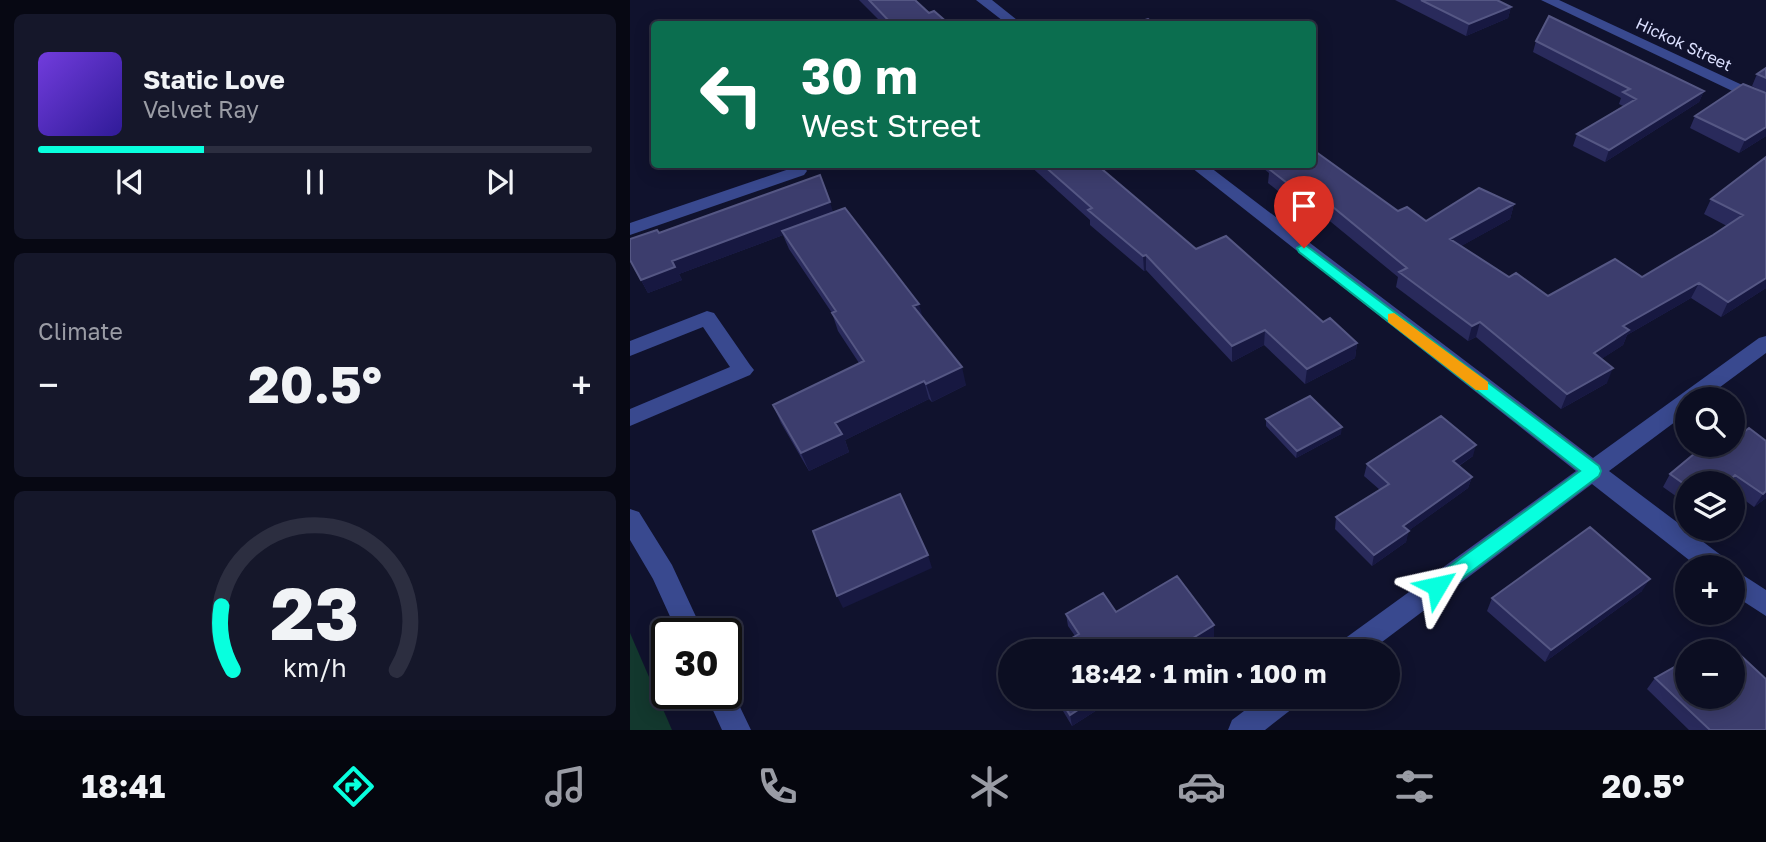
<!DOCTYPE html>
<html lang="en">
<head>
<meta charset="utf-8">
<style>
	:root { --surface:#0c0e22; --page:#15172a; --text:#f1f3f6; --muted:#9a9ca5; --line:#2c2e40; --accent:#08ffde }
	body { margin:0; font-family:"Golos Text",sans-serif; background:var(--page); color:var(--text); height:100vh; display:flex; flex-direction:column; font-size:26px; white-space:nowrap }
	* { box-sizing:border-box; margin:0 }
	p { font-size:23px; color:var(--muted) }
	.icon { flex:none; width:38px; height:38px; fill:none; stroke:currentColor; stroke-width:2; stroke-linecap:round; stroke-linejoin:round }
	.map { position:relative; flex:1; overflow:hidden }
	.panel { display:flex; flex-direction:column; gap:14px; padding:14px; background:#070813; width:630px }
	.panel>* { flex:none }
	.guide { position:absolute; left:21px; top:21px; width:665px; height:147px; border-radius:7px; box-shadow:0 4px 18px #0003,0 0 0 2px var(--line); background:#0b6e4f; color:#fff; overflow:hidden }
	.fabs { position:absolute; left:1045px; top:387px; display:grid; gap:14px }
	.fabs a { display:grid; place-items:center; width:70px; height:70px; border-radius:50%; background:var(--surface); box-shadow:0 4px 18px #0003,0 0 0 2px var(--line); font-size:35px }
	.speed { position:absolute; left:21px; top:618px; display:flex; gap:14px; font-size:35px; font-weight:700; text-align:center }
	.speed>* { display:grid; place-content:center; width:91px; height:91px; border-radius:50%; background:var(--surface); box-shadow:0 4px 18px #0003,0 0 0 2px var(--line); line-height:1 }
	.speed .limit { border:4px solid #111; border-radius:10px; background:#fff; color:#111 }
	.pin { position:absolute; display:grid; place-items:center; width:60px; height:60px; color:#fff; margin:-72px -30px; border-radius:50% 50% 50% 0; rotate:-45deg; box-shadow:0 0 7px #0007 }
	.pin .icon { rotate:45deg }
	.me { position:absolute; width:77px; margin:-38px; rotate:54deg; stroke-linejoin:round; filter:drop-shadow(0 0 5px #0008) }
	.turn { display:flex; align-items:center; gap:24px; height:147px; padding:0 35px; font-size:32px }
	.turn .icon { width:91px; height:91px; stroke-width:2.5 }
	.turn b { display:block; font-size:49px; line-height:60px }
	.big { font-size:52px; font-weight:700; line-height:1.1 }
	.panel .card { flex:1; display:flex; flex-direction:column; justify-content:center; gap:10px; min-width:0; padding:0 24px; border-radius:10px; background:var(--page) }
	.panel .dial { align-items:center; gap:0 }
	.dial svg { height:182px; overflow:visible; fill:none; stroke:var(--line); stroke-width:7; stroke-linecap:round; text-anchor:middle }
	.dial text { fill:var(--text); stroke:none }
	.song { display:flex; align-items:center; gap:21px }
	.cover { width:84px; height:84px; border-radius:10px; background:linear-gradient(135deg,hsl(260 70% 55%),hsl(250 70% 35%)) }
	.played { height:7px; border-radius:4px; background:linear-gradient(90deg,var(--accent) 30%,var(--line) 30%) }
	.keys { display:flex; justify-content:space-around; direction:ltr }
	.heat { display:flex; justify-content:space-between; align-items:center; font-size:38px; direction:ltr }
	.trip { position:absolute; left:368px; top:639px; width:402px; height:70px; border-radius:35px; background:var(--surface); box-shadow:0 4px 18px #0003,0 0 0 2px var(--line); font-weight:700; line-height:70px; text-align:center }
	.tab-bar { display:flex; height:112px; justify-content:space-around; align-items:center; background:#05060e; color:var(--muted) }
	.tab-bar .icon { width:49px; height:49px }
	.tab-bar .on { color:var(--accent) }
	.tab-bar b { font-size:32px; color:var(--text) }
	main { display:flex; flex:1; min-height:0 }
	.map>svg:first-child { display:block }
	.green { fill:#13382e }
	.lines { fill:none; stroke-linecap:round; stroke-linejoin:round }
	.minor { fill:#39498f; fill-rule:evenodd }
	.wall { fill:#292a5b }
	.shaded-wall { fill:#171841 }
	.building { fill:#3c3d6d; stroke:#555784; stroke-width:2 }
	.route { fill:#08ffde; stroke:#05a690; stroke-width:2 }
	.slow { fill:#f59e0b }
	.labels { text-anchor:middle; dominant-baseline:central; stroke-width:7; stroke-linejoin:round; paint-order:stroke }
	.far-street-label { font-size:16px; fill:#dce0ff; stroke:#10122d }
</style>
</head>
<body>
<main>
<section class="panel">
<div class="card">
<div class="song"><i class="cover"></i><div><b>Static Love</b><p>Velvet Ray</p></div></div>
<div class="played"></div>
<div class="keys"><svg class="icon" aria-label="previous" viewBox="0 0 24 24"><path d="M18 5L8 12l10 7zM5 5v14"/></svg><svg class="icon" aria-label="pause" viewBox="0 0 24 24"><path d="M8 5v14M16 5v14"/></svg><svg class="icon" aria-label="next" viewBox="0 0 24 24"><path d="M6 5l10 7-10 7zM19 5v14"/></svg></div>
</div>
<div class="card"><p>Climate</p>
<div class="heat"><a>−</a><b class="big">20.5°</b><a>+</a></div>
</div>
<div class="card dial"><svg viewBox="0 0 100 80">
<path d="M14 69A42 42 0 1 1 86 69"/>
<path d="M14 69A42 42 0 0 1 9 41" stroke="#08ffde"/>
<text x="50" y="56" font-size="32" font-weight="700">23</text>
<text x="50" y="72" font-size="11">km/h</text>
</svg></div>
</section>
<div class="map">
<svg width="1136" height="730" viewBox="0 0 1136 730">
	<rect width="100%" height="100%" fill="#10122d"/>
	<!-- green -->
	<path class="green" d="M0,633L42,730H0Z"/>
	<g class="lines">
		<!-- minor -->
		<path class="minor" d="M346,0H362L392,24H377Z
			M911,0H929L1136,96V107Z
			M557,164H576L963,458L1129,338L1136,336V353L1074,399H1057V413L979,471L1096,559L1100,567H1068L962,484L740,651H706L710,642L946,471Z
			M168,166L174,167L177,171L174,175L0,235V223Z
			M77,311L84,313L120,365L124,370L120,375L0,426V409L100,367L73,327L0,356V341Z
			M0,509L9,512L42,565L74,634H48L23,579L0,540Z
			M1102,568L1136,590V616L1102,594Z
			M96,683L99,684L121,730H92L75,693H96Z
			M634,696H671L667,705L635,730H598L602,720Z"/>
	</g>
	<!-- wall -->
	<path class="wall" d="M229,0H285L299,13L319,24H253Z
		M765,0H867L881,7L878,18L836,36Z
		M906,41L1074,91L1069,102L975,162L943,146L947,134L993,106L989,104L991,98L903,52Z
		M1136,68V136L1109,153L1060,128L1065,116L1134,92L1122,86L1127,74Z
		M1136,157V288L1091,317L1061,298L997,335L993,345L971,359L977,383L931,409L846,337L838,341L766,287L768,277L679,204L669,208L638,183L639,173L628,164H682L768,211L796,221L884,204L880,219L831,246L879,277L918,296L1012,277L1083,235L1097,226L1074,214L1081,199Z
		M398,164H466L566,249L693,322L727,343L725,358L675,384L634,345L602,362L516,270L514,271L460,225V220Z
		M203,212L293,319L336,385L302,402L299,399L215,440L219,452L179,471L151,423L143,405L229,363L208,331L202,313L159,249L153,235L49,274L52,280L18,293L0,260L29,233Z
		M636,419L711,434L666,458L636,426Z
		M1136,441V498L1124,507L1102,491V483H1057V504L1033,487L1040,474L1089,452Z
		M843,456L829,466L842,477L838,488L778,531L776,542L742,566L705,529L706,517L750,490L734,476L737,464Z
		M1012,591L915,662L857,611L862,598Z
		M486,612L584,625V637L561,651H419L445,636L438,626L436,614Z
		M1025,678L1057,696L1136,730H1059L1017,689Z
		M424,696H489L442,726Z"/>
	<!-- shaded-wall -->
	<path class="shaded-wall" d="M881,7L878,18L836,36L839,24Z
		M1074,91L1069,102L975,162L979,150Z
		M1136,127V136L1109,153L1115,140Z
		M681,189L679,204L669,208L670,193Z
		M200,202L204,215L152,231L153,235L49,274L52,280L18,293L11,280L42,261Z
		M884,204L880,219L817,254L820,239Z
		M516,255V270L514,271L513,256Z
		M1136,278V288L1091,317L1098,302Z
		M1069,283L1061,298L997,335L993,345L958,368L964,353L993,326Z
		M289,304L294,322L283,306Z
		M850,322L846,337L838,341L842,326Z
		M635,330L634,345L602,362V346Z
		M727,343L725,358L675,384L677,369Z
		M332,367L336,385L302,402L296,384Z
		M983,368L977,383L931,409L937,394Z
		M294,381L299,399L215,440L219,452L179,471L171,453L205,423Z
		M712,427L711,434L666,458L667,451Z
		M846,445L843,456L819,472L823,461Z
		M842,477L838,488L770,537L773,526Z
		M1136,491V498L1124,507L1133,494Z
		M779,531L776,542L742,566L744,555Z
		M298,555L302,568L213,608L207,596Z
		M1020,579L1012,591L915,662L921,650Z
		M584,625V637L561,651H542Z
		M469,696H489L442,726L440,715Z"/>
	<!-- building -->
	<path class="building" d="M239,0H285L299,13L304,11L319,24H260H262Z
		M791,0H867L881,7L839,24Z
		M919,16L1074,91L979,150L947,134L1006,99L993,92L1000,89L906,41Z
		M518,19L525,24H502Z
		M1136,68V78L1127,74Z
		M1113,84L1136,93V127L1115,140L1065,116Z
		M682,149L768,211L777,207L796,221L849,188L884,204L820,239L879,277L886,273L918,296L985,259L1012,277L1083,235L1113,215L1081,199L1136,157V278L1098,302L1069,283L993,326L999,330L964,353L983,368L937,394L850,322L842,326L769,272L777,268L681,189L670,193L639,169L647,164H682Z
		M412,164H466L566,249L596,236L693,322L700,318L727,343L677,369L635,330L602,346L516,255L513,256L458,210L462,208Z
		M190,175L200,202L42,261L45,267L11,280L0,260V239L27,230L29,233Z
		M215,208L289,304L283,306L332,367L296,384L294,381L205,423L212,434L171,453L143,405L234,361L202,313L206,311L152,231Z
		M680,396L712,427L667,451L636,419Z
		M811,416L846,445L823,461L842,477L773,526L779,531L744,555L706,517L759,484L737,464Z
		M1119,428L1136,441V491L1133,494L1105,475L1097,483H1057V486L1040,474L1076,444H1080L1089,452L1098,444H1102V441Z
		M270,494L298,555L207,596L183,531Z
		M960,527L1020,579L921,650L862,598Z
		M547,576L584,625L542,651H419L449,634L436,614L473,593L486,612Z
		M1108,653L1136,679V730H1080L1025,678L1057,660V696H1102V658Z
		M428,696H469L440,715Z"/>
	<!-- route -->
	<path class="route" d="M674,244L969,466L971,471L969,476L814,592L807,594L801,592L798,586L801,580L950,471L669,252L667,248Z"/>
	<!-- slow -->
	<path class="slow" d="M764,313L858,382V390H846L758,322V314Z"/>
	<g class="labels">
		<!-- far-street labels -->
		<g class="far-street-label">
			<text transform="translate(1054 44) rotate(25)">Hickok Street</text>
		</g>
	</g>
</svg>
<div class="fabs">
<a><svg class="icon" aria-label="search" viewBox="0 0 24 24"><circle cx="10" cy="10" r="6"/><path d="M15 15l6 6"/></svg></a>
<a><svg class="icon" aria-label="layers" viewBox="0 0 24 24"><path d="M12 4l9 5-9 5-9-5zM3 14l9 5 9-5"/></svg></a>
<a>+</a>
<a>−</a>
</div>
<div class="speed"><div class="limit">30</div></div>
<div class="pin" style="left:674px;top:248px;background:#d93025"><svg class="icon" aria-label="arrive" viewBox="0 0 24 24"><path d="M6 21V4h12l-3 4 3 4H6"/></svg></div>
<svg class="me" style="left:807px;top:586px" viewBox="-20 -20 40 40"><path d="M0-17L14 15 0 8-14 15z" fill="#08ffde" stroke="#fff" stroke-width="4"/></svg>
<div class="trip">18:42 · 1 min · 100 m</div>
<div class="guide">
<div class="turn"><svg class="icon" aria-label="left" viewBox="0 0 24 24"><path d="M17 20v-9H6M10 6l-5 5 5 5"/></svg><div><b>30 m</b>West Street</div></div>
</div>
</div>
</main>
<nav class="tab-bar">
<b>18:41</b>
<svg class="icon on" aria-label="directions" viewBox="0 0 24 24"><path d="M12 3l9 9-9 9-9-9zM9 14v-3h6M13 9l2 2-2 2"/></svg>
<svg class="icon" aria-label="music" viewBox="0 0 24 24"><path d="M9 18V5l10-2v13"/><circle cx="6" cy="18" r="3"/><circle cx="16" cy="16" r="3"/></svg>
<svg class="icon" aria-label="phone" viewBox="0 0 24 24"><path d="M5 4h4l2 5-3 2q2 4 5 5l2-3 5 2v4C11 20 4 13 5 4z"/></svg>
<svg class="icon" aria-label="climate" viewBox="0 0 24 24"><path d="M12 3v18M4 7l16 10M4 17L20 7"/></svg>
<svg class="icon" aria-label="car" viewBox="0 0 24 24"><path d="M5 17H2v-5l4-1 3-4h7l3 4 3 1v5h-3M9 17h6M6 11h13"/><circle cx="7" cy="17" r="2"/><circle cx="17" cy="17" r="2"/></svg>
<svg class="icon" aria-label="filters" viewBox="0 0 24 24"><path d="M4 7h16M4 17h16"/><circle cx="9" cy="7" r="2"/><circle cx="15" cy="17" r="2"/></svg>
<b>20.5°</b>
</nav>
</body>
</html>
